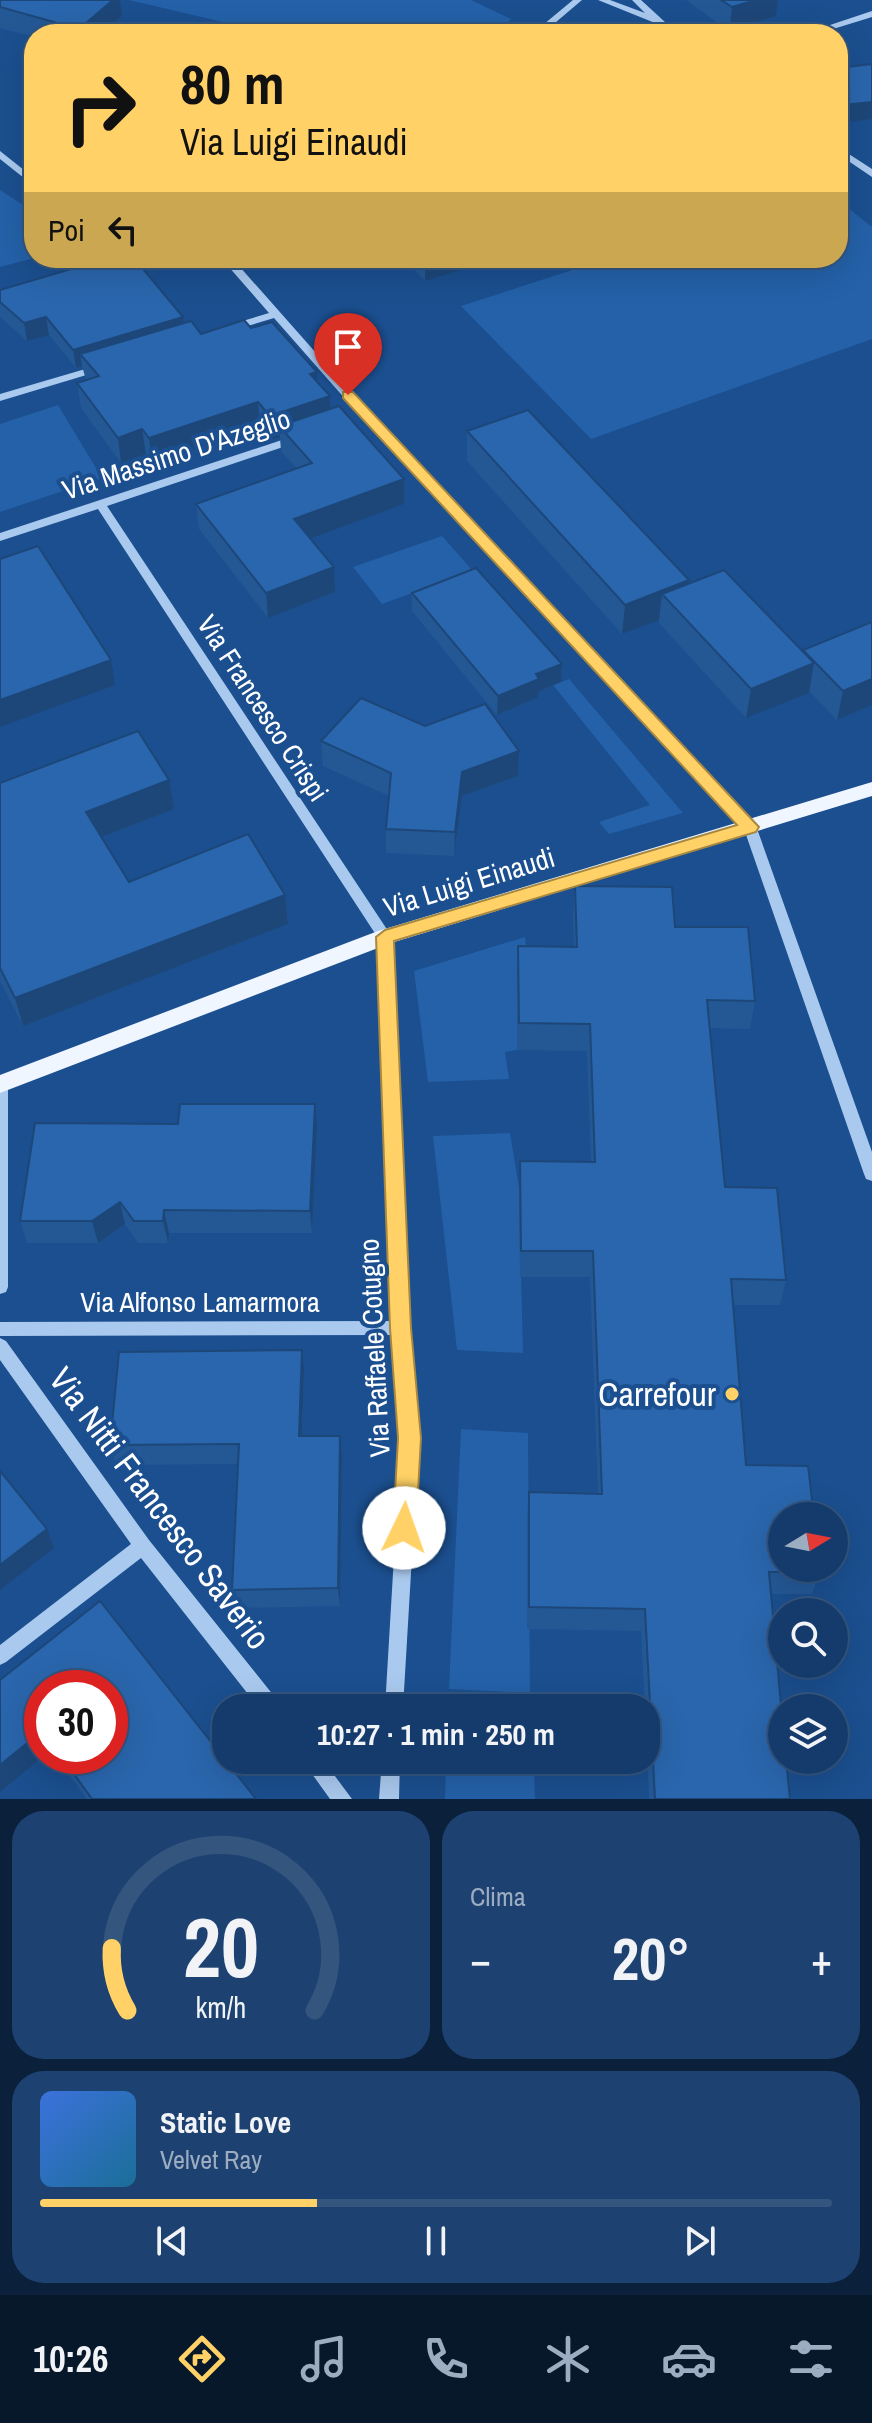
<!DOCTYPE html>
<html lang="it">
<head>
<meta charset="utf-8">
<style>
	:root { --surface:#143b6b; --page:#1d4271; --text:#f1f3f6; --muted:#9dadc1; --line:#33557e; --accent:#ffd166 }
	body { margin:0; font-family:"Archivo Narrow",sans-serif; background:var(--page); color:var(--text); height:100vh; display:flex; flex-direction:column; font-size:30px; white-space:nowrap }
	* { box-sizing:border-box; margin:0 }
	p { font-size:26px; color:var(--muted) }
	.icon { flex:none; width:44px; height:44px; fill:none; stroke:currentColor; stroke-width:2; stroke-linecap:round; stroke-linejoin:round }
	.map { position:relative; height:1799px; overflow:hidden }
	.details { display:flex; flex-direction:column; gap:12px; padding:12px; background:#0b203b; flex:1 }
	.details>* { flex:none }
	.hud { position:absolute; left:24px; top:24px; width:824px; height:244px; border-radius:32px; box-shadow:0 8px 32px #0002,0 0 0 2px var(--line); background:#ffd166; color:#111; overflow:hidden }
	.needle { width:52px; rotate:80deg }
	.fabs { position:absolute; left:768px; top:1502px; display:grid; gap:16px }
	.fabs a { display:grid; place-items:center; width:80px; height:80px; border-radius:50%; background:var(--surface); box-shadow:0 8px 32px #0002,0 0 0 2px var(--line); font-size:40px }
	.speed { position:absolute; left:24px; top:1670px; display:flex; gap:16px; font-size:40px; font-weight:700; text-align:center }
	.speed>* { display:grid; place-content:center; width:104px; height:104px; border-radius:50%; background:var(--surface); box-shadow:0 8px 32px #0002,0 0 0 2px var(--line); line-height:1 }
	.speed .limit { border:12px solid #d22; background:#fff; color:#111 }
	.pin { position:absolute; display:grid; place-items:center; width:68px; height:68px; color:#fff; margin:-82px -34px; border-radius:50% 50% 50% 0; rotate:-45deg; box-shadow:0 0 8px #0007 }
	.pin .icon { rotate:45deg }
	.me { position:absolute; width:88px; margin:-44px; rotate:3deg; stroke-linejoin:round; filter:drop-shadow(0 0 6px #0008) }
	.turn { display:flex; align-items:center; gap:28px; height:168px; padding:0 24px; font-size:36px }
	.turn .icon { width:104px; height:104px; stroke-width:2.5 }
	.turn b { display:block; font-size:56px; line-height:68px }
	.then { display:flex; align-items:center; height:76px; padding:0 24px; background:#0003; gap:16px; font-size:30px }
	.big { font-size:60px; font-weight:700; line-height:1.1 }
	.details .widget { flex:1; display:flex; flex-direction:column; justify-content:center; gap:12px; min-width:0; padding:0 28px; border-radius:32px; background:var(--page) }
	.details .dial { align-items:center; gap:0 }
	.dial svg { height:208px; overflow:visible; fill:none; stroke:var(--line); stroke-width:7; stroke-linecap:round; text-anchor:middle }
	.dial text { fill:var(--text); stroke:none }
	.song { display:flex; align-items:center; gap:24px }
	.cover { width:96px; height:96px; border-radius:12px; background:linear-gradient(135deg,hsl(220 70% 55%),hsl(200 70% 35%)) }
	.played { height:8px; border-radius:4px; background:linear-gradient(90deg,var(--accent) 35%,var(--line) 35%) }
	.keys { display:flex; justify-content:space-around; direction:ltr }
	.heat { display:flex; justify-content:space-between; align-items:center; font-size:44px; direction:ltr }
	.details .tiles { flex:1; display:grid; gap:12px; grid-template-columns:1fr 1fr }
	.widget:last-child { grid-column:span 2 }
	.trip { position:absolute; left:212px; top:1694px; width:448px; height:80px; border-radius:32px; background:var(--surface); box-shadow:0 8px 32px #0002,0 0 0 2px var(--line); font-weight:700; line-height:80px; text-align:center }
	.tabs { display:flex; height:128px; justify-content:space-around; align-items:center; background:#08182b; color:var(--muted) }
	.tabs .icon { width:56px; height:56px }
	.tabs .active { color:var(--accent) }
	.tabs b { font-size:36px; color:var(--text) }
	.map>svg:first-child { display:block }
	.green { fill:#2461a8 }
	.lines { fill:none; stroke-linecap:round; stroke-linejoin:round }
	.minor { fill:#a9c9ee; fill-rule:evenodd }
	.major { fill:#f0f6ff; fill-rule:evenodd }
	.wall { fill:#245895 }
	.shaded-wall { fill:#1d4779 }
	.building { fill:#2a66ad; stroke:#1d4779; stroke-width:2 }
	.route { fill:#ffd166; stroke:#a68842; stroke-width:2 }
	.poi-dot { fill:#ffd166; stroke:#1b4f8f; stroke-width:3 }
	.labels { text-anchor:middle; dominant-baseline:central; stroke-width:8; stroke-linejoin:round; paint-order:stroke }
	.street-label { font-size:28px; fill:#fff; stroke:#1b4f8f }
	.near-poi-label { font-size:34px; fill:#fff; stroke:#1b4f8f; text-anchor:end }
	.near-street-label { font-size:34px; fill:#fff; stroke:#1b4f8f }
</style>
</head>
<body>
<div class="map">
<svg width="872" height="1799" viewBox="0 0 872 1799">
	<rect width="100%" height="100%" fill="#1b4f8f"/>
	<!-- green -->
	<path class="green" d="M129,0H471L511,19L496,34H274Z
		M0,190L34,212V258L0,267Z
		M838,200L872,227V339L591,439L461,306L610,258H838Z
		M58,405L102,478L0,512V424Z
		M442,536L473,571L382,604L353,567Z
		M569,679L683,813L609,834L599,822L650,805L553,685Z
		M525,937L529,974L517,1050L505,1052L509,1079L428,1082L414,971Z
		M510,1133L519,1188L523,1353L457,1350L433,1136Z
		M461,1429L528,1433L530,1693L449,1689Z
		M446,1768L534,1769L535,1799H445Z"/>
	<g class="lines">
		<!-- minor -->
		<path class="minor" d="M573,0H582L542,34H532Z
			M598,0H610L645,13L632,0H641L678,34H668L655,23Z
			M872,11V17L817,34H803Z
			M838,147L872,169V177L838,154Z
			M0,151L34,178V186L0,159Z
			M221,258H232L370,414L755,823L872,1152V1181L866,1179L864,1174L744,829L362,418L274,318L234,330H226V326L269,313Z
			M99,365L104,368L103,370L0,401V394Z
			M297,435L303,439L301,441L107,506L392,937L409,1328L419,1438L403,1708H385L401,1438L393,1335L0,1336V1322L392,1321L378,938L98,509L0,541V533Z
			M0,1075L5,1077L8,1081V1287L6,1292L0,1294Z
			M0,1338L6,1341L149,1540L278,1701L280,1708H259L141,1558L6,1662L0,1665V1645L131,1544L0,1360Z
			M302,1760H323L352,1799H330Z
			M382,1760H400L399,1799H379Z"/>
		<!-- major -->
		<path class="major" d="M872,782V796L391,943L0,1093V1075L378,931Z"/>
	</g>
	<!-- wall -->
	<path class="wall" d="M0,0H120L122,16L101,34H34V37L0,28Z
		M686,0H778L776,16L729,31Z
		M872,64V119L840,123L838,119V68Z
		M403,258H481V264L425,281Z
		M0,290L184,323L201,334L251,328L317,372V382L330,396L331,409L404,479V504L310,539L335,592L268,618L199,529L196,504L296,468L281,451L280,438L272,440L260,427L152,463L146,454L121,463L81,408L77,383L86,380L82,366L76,368L49,335L27,341L0,317Z
		M467,431L689,580L688,584L802,651L872,622V705L837,720L809,691V693L746,718L659,623V620L622,634L467,461Z
		M412,593L562,664L561,682L539,691L538,697L497,715L412,611Z
		M321,741L518,776L462,796L454,856L386,853V829L389,796L323,766Z
		M0,783L174,809L101,837L129,882L285,895L288,924L23,1026L0,981Z
		M575,886L675,927L755,1001L750,1029L710,1028L725,1187L786,1280L780,1305H733L746,1465L820,1572L812,1594H771L790,1799H649L646,1708H645L641,1631L527,1629V1515L529,1492L598,1494L590,1277H520L519,1188L520,1161L591,1162L587,1051L517,1050V974L518,946L574,947L573,915Z
		M315,1104L317,1127L312,1233H169L168,1243H138L125,1224L98,1243H27L20,1221L178,1124Z
		M304,1371L302,1436H340L342,1456L340,1606L235,1608L232,1590L238,1464L116,1465L110,1445Z
		M100,1601L256,1799H87L55,1756H110V1688H42V1756H44L0,1792V1680Z"/>
	<!-- shaded-wall -->
	<path class="shaded-wall" d="M113,0H120L122,16L101,34H80L79,29Z
		M756,0H778L776,16L729,31L732,7Z
		M872,102V119L840,123L843,105Z
		M425,258H481V264L425,281Z
		M46,317L49,335L27,341L24,323Z
		M183,317L185,335L80,354L82,366L76,368L73,350Z
		M317,372L318,397L310,374Z
		M330,396L331,421L279,426L280,438L272,440L270,416Z
		M258,402L260,427L152,463L149,438Z
		M142,429L146,454L121,463L118,438Z
		M404,479V504L296,544L294,519Z
		M334,567L335,592L268,618L266,593Z
		M689,580L685,609L662,594L659,620L622,634L625,605Z
		M111,660L115,685L0,727V700Z
		M814,663L809,693L746,718L751,689Z
		M562,664L561,682L539,691L538,697L497,715L498,696L536,674Z
		M872,679V705L837,720L843,691Z
		M519,751L518,776L462,796L454,856L455,832L462,772Z
		M169,780L174,809L91,841L86,812Z
		M285,895L288,924L23,1026L15,998Z
		M315,1104L317,1127L312,1233L310,1211Z
		M120,1202L125,1224L98,1243L92,1221Z
		M164,1210L169,1233L168,1243L163,1221Z
		M302,1350L304,1371L301,1456L299,1436Z
		M340,1436L342,1456L340,1606L338,1588Z
		M47,1529L54,1548L0,1590V1565Z
		M42,1731V1756H44L0,1792V1765Z"/>
	<!-- building -->
	<path class="building" d="M0,0H113L79,29L0,7Z
		M721,0H756L732,7Z
		M872,64V102L843,105L838,97V68Z
		M108,258H134L183,317L73,350L46,317L24,323L0,302V290Z
		M244,320L251,328L272,322L317,372L310,374L330,396L270,416L258,402L149,438L142,429L118,438L77,383L99,376L80,354L191,321L201,334Z
		M339,406L404,479L294,519L334,567L266,593L196,504L312,463L279,426Z
		M528,410L689,580L625,605L467,431Z
		M38,546L111,660L0,700V559Z
		M476,568L562,664L536,674L539,679L498,696L412,593Z
		M724,570L814,663L751,689L662,594Z
		M872,622V679L843,691L803,650Z
		M361,698L425,726L485,704L519,751L462,772L455,832L386,829L391,773L321,741Z
		M138,731L169,780L86,812L129,882L248,834L285,895L15,998L0,968V783Z
		M575,886L672,887L675,927H748L755,1001L707,1000L725,1187L777,1188L786,1280L731,1279L746,1465L808,1466L814,1516H782V1568H820V1572H769L782,1716V1760H786L790,1799H655L645,1609L529,1607V1492L602,1494L593,1251H521L520,1161L595,1162L590,1024L519,1023L518,946L577,947Z
		M180,1104H315L310,1211L164,1210L163,1221H134L120,1202L92,1221H20L35,1123L178,1124Z
		M302,1350L299,1436H340L338,1588L232,1590L239,1444L110,1445L119,1352Z
		M0,1471L47,1529L0,1565Z
		M100,1601L256,1799H92L61,1756H110V1688H42V1731L0,1765V1680Z"/>
	<!-- route -->
	<path class="route" d="M343,392H353L759,827L756,832L394,941L411,1328L421,1438L416,1528L412,1536L404,1539L396,1536L393,1528L398,1438L390,1328L376,937L385,930L737,825L343,398Z"/>
	<!-- markers -->
	<circle class="poi-dot" cx="732" cy="1394" r="8"/>
	<g class="labels">
		<!-- street labels -->
		<g class="street-label">
			<text transform="translate(176 454) rotate(-18)">Via Massimo D'Azeglio</text>
			<text transform="translate(263 708) rotate(57)">Via Francesco Crispi</text>
			<text transform="translate(469 882) rotate(-17)">Via Luigi Einaudi</text>
			<text x="200" y="1302">Via Alfonso Lamarmora</text>
			<text transform="translate(374 1348) rotate(-93)">Via Raffaele Cotugno</text>
		</g>
		<!-- near-poi labels -->
		<g class="near-poi-label">
			<text x="716" y="1394">Carrefour</text>
		</g>
		<!-- near-street labels -->
		<g class="near-street-label">
			<text transform="translate(160 1508) rotate(53)">Via Nitti Francesco Saverio</text>
		</g>
	</g>
</svg>
<div class="fabs">
<a><svg class="needle" viewBox="-14 -14 28 28"><path d="M0-13l5 13h-10z" fill="#e53935"/><path d="M0 13l5-13h-10z" fill="#9dadc1"/></svg></a>
<a><svg class="icon" aria-label="search" viewBox="0 0 24 24"><circle cx="10" cy="10" r="6"/><path d="M15 15l6 6"/></svg></a>
<a><svg class="icon" aria-label="layers" viewBox="0 0 24 24"><path d="M12 4l9 5-9 5-9-5zM3 14l9 5 9-5"/></svg></a>
</div>
<div class="speed"><div class="limit">30</div></div>
<div class="pin" style="left:348px;top:395px;background:#d93025"><svg class="icon" aria-label="arrive" viewBox="0 0 24 24"><path d="M6 21V4h12l-3 4 3 4H6"/></svg></div>
<svg class="me" style="left:404px;top:1528px" viewBox="-20 -20 40 40"><circle r="19" fill="#fff"/><path d="M0-13L10 11 0 6-10 11z" fill="#ffd166"/></svg>
<div class="trip">10:27 · 1 min · 250 m</div>
<div class="hud">
<div class="turn"><svg class="icon" aria-label="right" viewBox="0 0 24 24"><path d="M7 20v-9h11M14 6l5 5-5 5"/></svg><div><b>80 m</b>Via Luigi Einaudi</div></div>
<div class="then">Poi<svg class="icon" aria-label="left" viewBox="0 0 24 24"><path d="M17 20v-9H6M10 6l-5 5 5 5"/></svg></div>
</div>
</div>
<section class="details">
<div class="tiles">
<div class="widget dial"><svg viewBox="0 0 100 80">
<path d="M14 69A42 42 0 1 1 86 69"/>
<path d="M14 69A42 42 0 0 1 8 45" stroke="#ffd166"/>
<text x="50" y="56" font-size="32" font-weight="700">20</text>
<text x="50" y="72" font-size="11">km/h</text>
</svg></div>
<div class="widget"><p>Clima</p>
<div class="heat"><a>−</a><b class="big">20°</b><a>+</a></div>
</div>
<div class="widget">
<div class="song"><i class="cover"></i><div><b>Static Love</b><p>Velvet Ray</p></div></div>
<div class="played"></div>
<div class="keys"><svg class="icon" aria-label="previous" viewBox="0 0 24 24"><path d="M18 5L8 12l10 7zM5 5v14"/></svg><svg class="icon" aria-label="pause" viewBox="0 0 24 24"><path d="M8 5v14M16 5v14"/></svg><svg class="icon" aria-label="next" viewBox="0 0 24 24"><path d="M6 5l10 7-10 7zM19 5v14"/></svg></div>
</div>
</div>
</section>
<nav class="tabs">
<b>10:26</b>
<svg class="icon active" aria-label="directions" viewBox="0 0 24 24"><path d="M12 3l9 9-9 9-9-9zM9 14v-3h6M13 9l2 2-2 2"/></svg>
<svg class="icon" aria-label="music" viewBox="0 0 24 24"><path d="M9 18V5l10-2v13"/><circle cx="6" cy="18" r="3"/><circle cx="16" cy="16" r="3"/></svg>
<svg class="icon" aria-label="phone" viewBox="0 0 24 24"><path d="M5 4h4l2 5-3 2q2 4 5 5l2-3 5 2v4C11 20 4 13 5 4z"/></svg>
<svg class="icon" aria-label="climate" viewBox="0 0 24 24"><path d="M12 3v18M4 7l16 10M4 17L20 7"/></svg>
<svg class="icon" aria-label="car" viewBox="0 0 24 24"><path d="M5 17H2v-5l4-1 3-4h7l3 4 3 1v5h-3M9 17h6M6 11h13"/><circle cx="7" cy="17" r="2"/><circle cx="17" cy="17" r="2"/></svg>
<svg class="icon" aria-label="filters" viewBox="0 0 24 24"><path d="M4 7h16M4 17h16"/><circle cx="9" cy="7" r="2"/><circle cx="15" cy="17" r="2"/></svg>
</nav>
</body>
</html>
